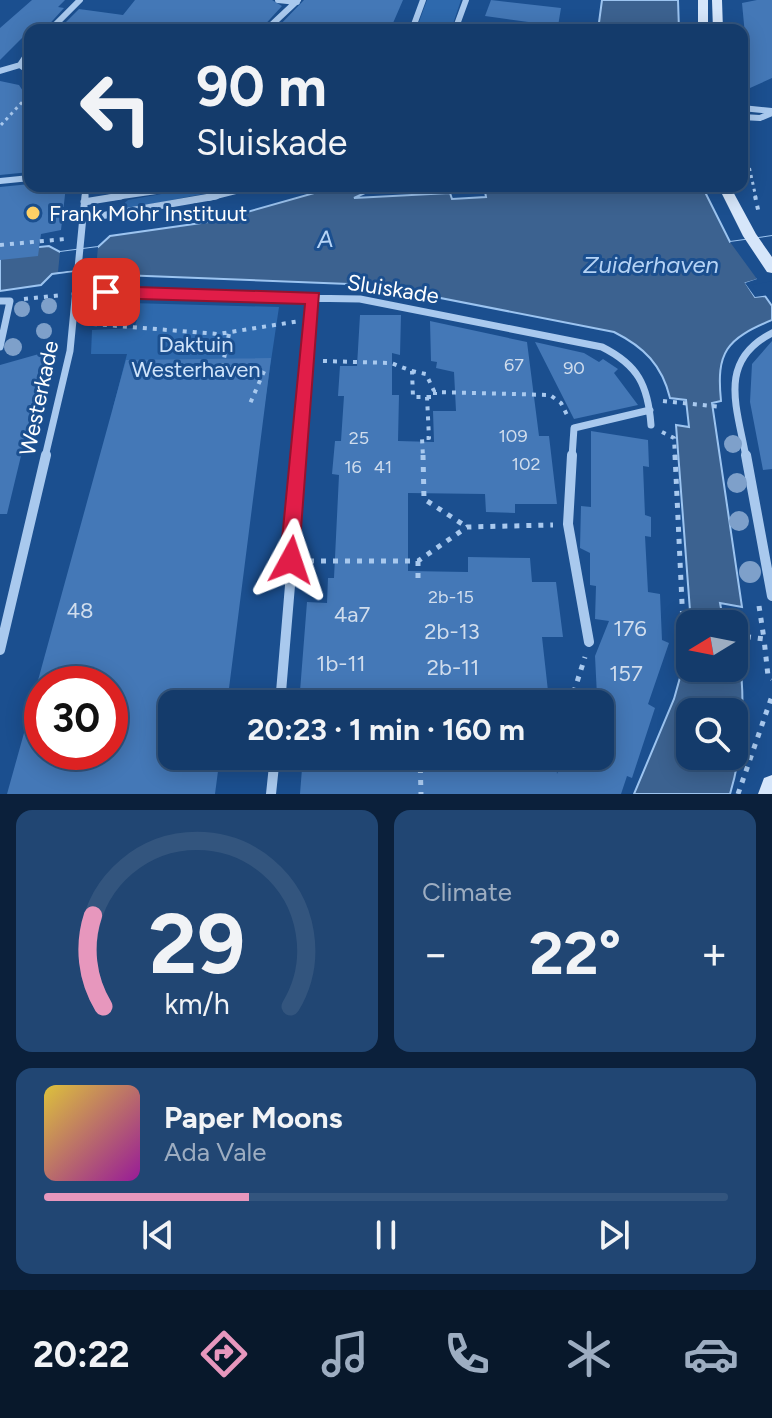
<!DOCTYPE html>
<html lang="en">
<head>
<meta charset="utf-8">
<style>
	:root { --surface:#143b6b; --page:#214673; --text:#f1f3f6; --muted:#9dadc1; --line:#33557e; --accent:#e797bd }
	body { margin:0; font-family:Figtree,sans-serif; background:var(--page); color:var(--text); height:100vh; display:flex; flex-direction:column; font-size:30px; white-space:nowrap }
	* { box-sizing:border-box; margin:0 }
	p { font-size:26px; color:var(--muted) }
	.icon { flex:none; width:44px; height:44px; fill:none; stroke:currentColor; stroke-width:2; stroke-linecap:round; stroke-linejoin:round }
	.map { position:relative; height:794px; overflow:hidden }
	.side { display:flex; flex-direction:column; gap:16px; padding:16px; background:#0b203b; flex:1 }
	.side>* { flex:none }
	.banner { position:absolute; left:24px; top:24px; width:724px; height:168px; border-radius:16px; box-shadow:0 4px 20px #0003,0 0 0 2px var(--line); background:#143b6b; color:var(--text); overflow:hidden }
	.needle { width:52px; rotate:260deg }
	.fabs { position:absolute; left:676px; top:610px; display:grid; gap:16px }
	.fabs a { display:grid; place-items:center; width:72px; height:72px; border-radius:16px; background:var(--surface); box-shadow:0 4px 20px #0003,0 0 0 2px var(--line); font-size:40px }
	.speed { position:absolute; left:24px; top:666px; display:flex; gap:16px; font-size:40px; font-weight:700; text-align:center }
	.speed>* { display:grid; place-content:center; width:104px; height:104px; border-radius:50%; background:var(--surface); box-shadow:0 4px 20px #0003,0 0 0 2px var(--line); line-height:1 }
	.speed .limit { border:12px solid #d22; background:#fff; color:#111 }
	.pin { position:absolute; display:grid; place-items:center; width:68px; height:68px; color:#fff; margin:-34px; border-radius:16px; box-shadow:0 4px 12px #0006 }
	.me { position:absolute; width:88px; margin:-44px; rotate:5deg; stroke-linejoin:round; filter:drop-shadow(0 0 6px #0008) }
	.turn { display:flex; align-items:center; gap:28px; height:168px; padding:0 40px; font-size:36px }
	.turn .icon { width:104px; height:104px; stroke-width:2.5 }
	.turn b { display:block; font-size:56px; line-height:68px }
	.big { font-size:60px; font-weight:700; line-height:1.1 }
	.side .card { flex:1; display:flex; flex-direction:column; justify-content:center; gap:12px; min-width:0; padding:0 28px; border-radius:16px; background:var(--page) }
	.side .dial { align-items:center; gap:0 }
	.dial svg { height:208px; overflow:visible; fill:none; stroke:var(--line); stroke-width:7; stroke-linecap:round; text-anchor:middle }
	.dial text { fill:var(--text); stroke:none }
	.song { display:flex; align-items:center; gap:24px }
	.cover { width:96px; height:96px; border-radius:12px; background:linear-gradient(135deg,hsl(50 70% 55%),hsl(300 70% 35%)) }
	.played { height:8px; border-radius:4px; background:linear-gradient(90deg,var(--accent) 30%,var(--line) 30%) }
	.keys { display:flex; justify-content:space-around; direction:ltr }
	.heat { display:flex; justify-content:space-between; align-items:center; font-size:44px; direction:ltr }
	.side .tiles { flex:1; display:grid; gap:16px; grid-template-columns:1fr 1fr }
	.card:last-child { grid-column:span 2 }
	.trip { position:absolute; left:158px; top:690px; width:456px; height:80px; border-radius:16px; background:var(--surface); box-shadow:0 4px 20px #0003,0 0 0 2px var(--line); font-weight:700; line-height:80px; text-align:center }
	.dock { display:flex; height:128px; justify-content:space-around; align-items:center; background:#08182b; color:var(--muted) }
	.dock .icon { width:56px; height:56px }
	.dock .active { color:var(--accent) }
	.dock b { font-size:36px; color:var(--text) }
	.map>svg:first-child { display:block }
	.green { fill:#2e69ad }
	.water { fill:#3c6290; stroke:#9cc4f0; stroke-width:2; fill-rule:evenodd }
	.pier { fill:#1b4f8f }
	.building { fill:#4478b7 }
	.lines { fill:none; stroke-linecap:round; stroke-linejoin:round }
	.path-far2 { stroke:#a9c9ee; stroke-width:3; stroke-dasharray:3 4; stroke-linecap:butt }
	.path-far1 { stroke:#a9c9ee; stroke-width:4; stroke-dasharray:4 6; stroke-linecap:butt }
	.path { stroke:#a9c9ee; stroke-width:5; stroke-dasharray:5 7; stroke-linecap:butt }
	.lane { stroke:#a9c9ee; stroke-width:4 }
	.street-far2 { stroke:#a9c9ee; stroke-width:6 }
	.street-far1 { stroke:#a9c9ee; stroke-width:7 }
	.street { stroke:#a9c9ee; stroke-width:10 }
	.secondary { fill:#d6e6fa; fill-rule:evenodd }
	.tree { fill:#7ea0ca }
	.route { fill:#e11d48; stroke:#92132f; stroke-width:2 }
	.poi-dot { fill:#ffd166; stroke:#1b4f8f; stroke-width:3 }
	.labels { text-anchor:middle; dominant-baseline:central; stroke-width:6; stroke-linejoin:round; paint-order:stroke }
	.number-label { font-size:18px; fill:#d0dded }
	.poi-label { font-size:22px; fill:#fff; stroke:#1b4f8f; text-anchor:start }
	.street-label { font-size:22px; fill:#fff; stroke:#1b4f8f }
	.park-label { font-size:22px; fill:#cfe3fa; stroke:#1b4f8f }
	.near-number-label { font-size:22px; fill:#d0dded }
	.water-label { font-size:24px; font-style:italic; fill:#b5d3f5; stroke:#1b4f8f }
</style>
</head>
<body>
<div class="map">
<svg width="772" height="794" viewBox="0 0 772 794">
	<rect width="100%" height="100%" fill="#1b4f8f"/>
	<!-- green -->
	<path class="green" d="M427,0H461L451,30H416Z
		M206,186H245L125,209L121,206L128,200Z
		M95,302L279,307L264,408H113L127,354H91L92,330L134,328L137,320L107,321L94,314Z"/>
	<!-- water -->
	<path class="water" d="M602,0H678L679,30H598Z
		M339,186H380L354,198L450,193L452,199L486,197L484,186H702L730,242L772,236V254L757,280L746,283L755,297L765,296L772,306V320C726,339 716,352 721,401L712,403L742,607L720,603L724,624H691L676,425L689,427L686,400L670,398C662,365 644,347 614,332L374,285L121,275L116,269L96,271L95,268L52,274L41,285L0,291V251L49,246L60,252L98,247L110,236L215,221Z
		M690,642V668H734V642L738,643C745,695 745,744 730,794H634L674,699ZM734,712V756H690V712Z"/>
	<!-- pier -->
	<path class="pier" d="M772,236V281L752,285L757,293L769,295L755,297L745,283L757,279L730,242Z
		M98,247L96,268L58,272L60,252Z"/>
	<!-- building -->
	<path class="building" d="M32,0H65L58,7L64,8L44,30H30L0,60V28Z
		M135,0H272L282,6L260,30H58L79,9L123,15Z
		M304,0H403L390,30H275Z
		M491,0L561,8L558,26L485,16Z
		M757,0H772V78L750,88L742,3Z
		M0,81L19,85L23,91L30,87V172L0,175Z
		M30,184L66,186L61,230L41,234L38,256L0,260V187Z
		M360,315H401L400,355L392,353V395H399L398,441L434,442L433,411H456L454,372L436,368L437,362L431,361L430,321L527,342L539,436H549L557,504H515V513L486,512L485,494L408,493V571L468,572V557L530,558L532,582H556L563,637H542L548,691H511L512,704H299L307,602L327,603L328,578H334L339,475L332,474L335,441H341L344,396H338L340,366H357Z
		M772,341V469L763,470L750,402L752,364Z
		M535,342L584,353L599,362L603,359L618,369L614,373L638,405L574,419Z
		M46,352L7,514H0V365Z
		M271,358L227,704H172V756H220L215,794H7L36,690L42,691V752H110V684H37L126,360Z
		M591,431L648,440L649,467L643,466L645,515L651,517V537L645,536L648,592L660,594L662,640L669,643L648,704L655,708L632,778L627,776L621,794H300L303,756L556,762L557,774L564,756H600L595,656L609,621L595,619L596,586L590,585V553L580,548L581,506L591,507Z"/>
	<g class="lines">
		<!-- path-far2 -->
		<path class="path-far2" d="M1,125L26,98
			M742,134L756,198"/>
		<!-- path-far1 -->
		<path class="path-far1" d="M755,196L759,214
			M0,245L65,239
			M24,299L63,295
			M93,324L218,334L300,321
			M229,334L222,368L265,369L249,406
			M323,361L391,363L412,371L413,397H427L429,438H422L423,457
			M412,371L426,374L434,391
			M427,397H435V392L550,395L561,403L567,415
			M663,401L722,407
			M662,432L674,438L675,457"/>
		<!-- path -->
		<path class="path" d="M423,455L424,499L467,527
			M675,455L683,624L706,621L712,624
			M309,561H418L467,527L553,525
			M418,561V580
			M759,606L764,639
			M734,635L764,639L768,676L772,679
			M570,704L585,657
			M420,756L421,794
			M738,794L772,696"/>
		<!-- lane -->
		<path class="lane" d="M24,86L30,80"/>
		<!-- street-far2 -->
		<path class="street-far2" d="M278,0L297,2
			M50,30L80,0
			M266,30L298,0
			M412,30L423,0
			M455,30L466,0
			M20,65L30,72
			M0,71L20,65L30,50
			M742,108L772,111
			M742,117L760,118L772,113
			M0,181L30,178
			M85,198L86,186
			M108,198L191,186
			M208,198L256,186"/>
		<!-- street-far1 -->
		<path class="street-far1" d="M84,202L121,196
			M83,219L216,196
			M75,294L360,299L602,347C638,365 648,385 651,425
			M0,301H10L0,347
			M45,457L70,351L85,196
			M301,457L314,298
			M572,457L574,428L650,410
			M746,457C737,407 717,361 772,333"/>
		<!-- street -->
		<path class="street" d="M572,455L568,524L589,642
			M746,455L772,596
			M0,650L46,455
			M280,704L301,455
			M271,794L275,756"/>
		<!-- secondary -->
		<path class="secondary" d="M698,0H708V30H698Z
			M712,0H722L723,30H713Z
			M718,186H730L756,234L772,257V273L767,272L743,236Z
			M772,775V794H758L764,778Z"/>
	</g>
	<!-- trees -->
	<g class="tree">
		<circle cx="49" cy="306" r="8"/>
		<circle cx="22" cy="309" r="8"/>
		<circle cx="44" cy="331" r="8"/>
		<circle cx="13" cy="347" r="9"/>
		<circle cx="733" cy="444" r="9"/>
		<circle cx="737" cy="483" r="10"/>
		<circle cx="739" cy="521" r="10"/>
		<circle cx="750" cy="572" r="11"/>
	</g>
	<!-- route -->
	<path class="route" d="M106,286L319,293L298,568L291,571L284,568L280,560L305,304L106,298L98,292Z"/>
	<!-- markers -->
	<circle class="poi-dot" cx="33" cy="213" r="8"/>
	<g class="labels">
		<!-- number labels -->
		<g class="number-label">
			<text x="514" y="365">67</text>
			<text x="574" y="368">90</text>
			<text x="513" y="436">109</text>
			<text x="359" y="438">25</text>
			<text x="526" y="464">102</text>
			<text x="353" y="467">16</text>
			<text x="383" y="467">41</text>
			<text x="451" y="597">2b-15</text>
		</g>
		<!-- poi labels -->
		<g class="poi-label">
			<text x="49" y="213">Frank Mohr Instituut</text>
		</g>
		<!-- street labels -->
		<g class="street-label">
			<text transform="translate(393 289) rotate(9)">Sluiskade</text>
			<text transform="translate(39 398) rotate(-78)">Westerkade</text>
		</g>
		<!-- park labels -->
		<g class="park-label">
			<text x="196" y="344">Daktuin<tspan x="196" dy="25">Westerhaven</tspan></text>
		</g>
		<!-- near-number labels -->
		<g class="near-number-label">
			<text x="80" y="610">48</text>
			<text x="352" y="614">4a7</text>
			<text x="630" y="628">176</text>
			<text x="452" y="631">2b-13</text>
			<text x="341" y="663">1b-11</text>
			<text x="453" y="667">2b-11</text>
			<text x="626" y="673">157</text>
		</g>
		<!-- water labels -->
		<g class="water-label">
			<text transform="translate(325 239) rotate(-4)">A</text>
			<text x="651" y="264">Zuiderhaven</text>
		</g>
	</g>
</svg>
<div class="fabs">
<a><svg class="needle" viewBox="-14 -14 28 28"><path d="M0-13l5 13h-10z" fill="#e53935"/><path d="M0 13l5-13h-10z" fill="#9dadc1"/></svg></a>
<a><svg class="icon" aria-label="search" viewBox="0 0 24 24"><circle cx="10" cy="10" r="6"/><path d="M15 15l6 6"/></svg></a>
</div>
<div class="speed"><div class="limit">30</div></div>
<div class="pin" style="left:106px;top:292px;background:#d93025"><svg class="icon" aria-label="arrive" viewBox="0 0 24 24"><path d="M6 21V4h12l-3 4 3 4H6"/></svg></div>
<svg class="me" style="left:291px;top:560px" viewBox="-20 -20 40 40"><path d="M0-17L14 15 0 8-14 15z" fill="#e11d48" stroke="#fff" stroke-width="4"/></svg>
<div class="trip">20:23 · 1 min · 160 m</div>
<div class="banner">
<div class="turn"><svg class="icon" aria-label="left" viewBox="0 0 24 24"><path d="M17 20v-9H6M10 6l-5 5 5 5"/></svg><div><b>90 m</b>Sluiskade</div></div>
</div>
</div>
<section class="side">
<div class="tiles">
<div class="card dial"><svg viewBox="0 0 100 80">
<path d="M14 69A42 42 0 1 1 86 69"/>
<path d="M14 69A42 42 0 0 1 10 34" stroke="#e797bd"/>
<text x="50" y="56" font-size="32" font-weight="700">29</text>
<text x="50" y="72" font-size="11">km/h</text>
</svg></div>
<div class="card"><p>Climate</p>
<div class="heat"><a>−</a><b class="big">22°</b><a>+</a></div>
</div>
<div class="card">
<div class="song"><i class="cover"></i><div><b>Paper Moons</b><p>Ada Vale</p></div></div>
<div class="played"></div>
<div class="keys"><svg class="icon" aria-label="previous" viewBox="0 0 24 24"><path d="M18 5L8 12l10 7zM5 5v14"/></svg><svg class="icon" aria-label="pause" viewBox="0 0 24 24"><path d="M8 5v14M16 5v14"/></svg><svg class="icon" aria-label="next" viewBox="0 0 24 24"><path d="M6 5l10 7-10 7zM19 5v14"/></svg></div>
</div>
</div>
</section>
<nav class="dock">
<b>20:22</b>
<svg class="icon active" aria-label="directions" viewBox="0 0 24 24"><path d="M12 3l9 9-9 9-9-9zM9 14v-3h6M13 9l2 2-2 2"/></svg>
<svg class="icon" aria-label="music" viewBox="0 0 24 24"><path d="M9 18V5l10-2v13"/><circle cx="6" cy="18" r="3"/><circle cx="16" cy="16" r="3"/></svg>
<svg class="icon" aria-label="phone" viewBox="0 0 24 24"><path d="M5 4h4l2 5-3 2q2 4 5 5l2-3 5 2v4C11 20 4 13 5 4z"/></svg>
<svg class="icon" aria-label="climate" viewBox="0 0 24 24"><path d="M12 3v18M4 7l16 10M4 17L20 7"/></svg>
<svg class="icon" aria-label="car" viewBox="0 0 24 24"><path d="M5 17H2v-5l4-1 3-4h7l3 4 3 1v5h-3M9 17h6M6 11h13"/><circle cx="7" cy="17" r="2"/><circle cx="17" cy="17" r="2"/></svg>
</nav>
</body>
</html>
